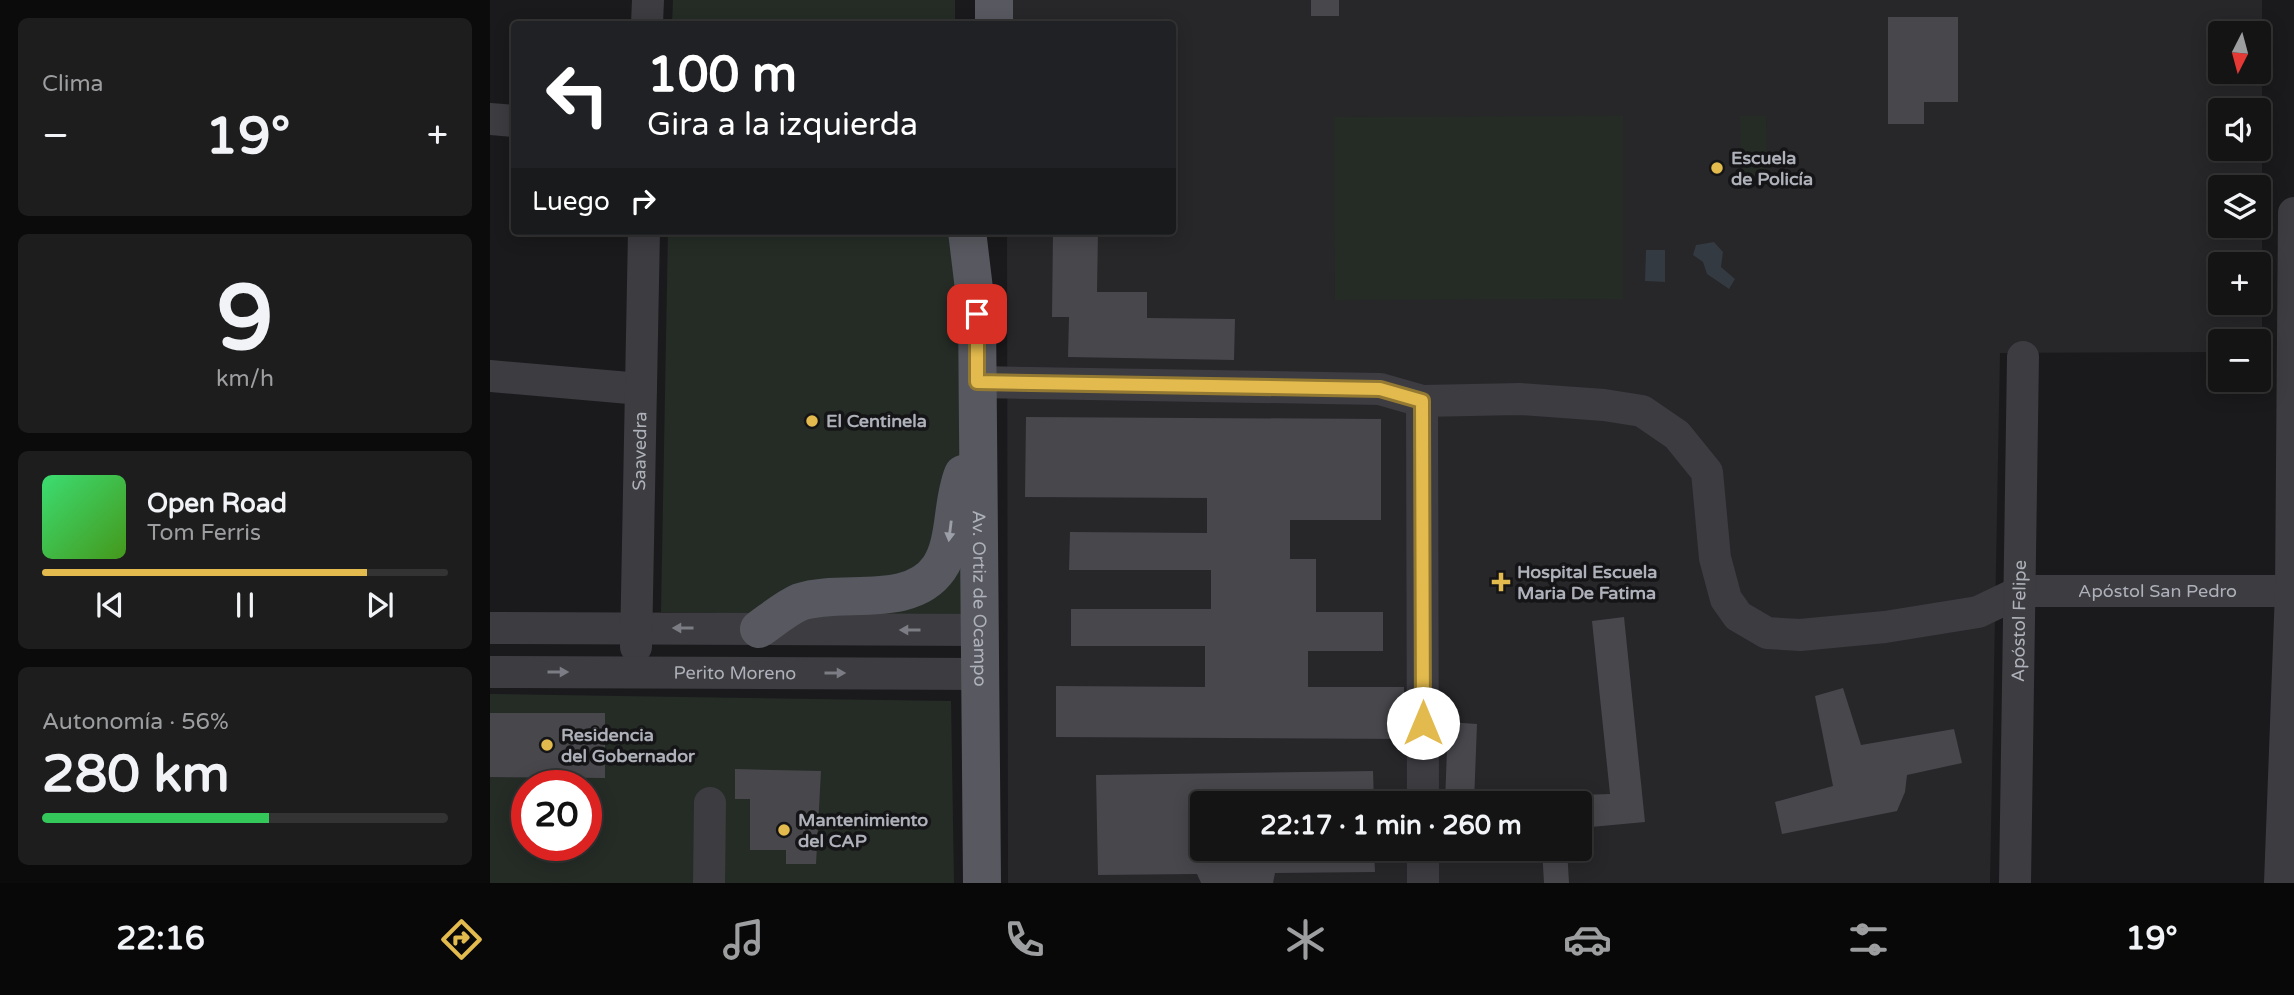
<!DOCTYPE html>
<html lang="es">
<head>
<meta charset="utf-8">
<style>
	:root { --surface:#141415; --page:#1d1d1e; --text:#f1f3f6; --muted:#9d9ea0; --line:#333334; --accent:#e2ba4d }
	body { margin:0; font-family:"Varela Round",sans-serif; background:var(--page); color:var(--text); height:100vh; display:flex; flex-direction:column; font-size:26px; white-space:nowrap }
	* { box-sizing:border-box; margin:0 }
	p { font-size:23px; color:var(--muted) }
	.icon { flex:none; width:38px; height:38px; fill:none; stroke:currentColor; stroke-width:2; stroke-linecap:round; stroke-linejoin:round }
	.map { position:relative; flex:1; overflow:hidden }
	.details { display:flex; flex-direction:column; gap:18px; padding:18px; background:#0b0b0c; width:490px }
	.details>* { flex:none }
	.hud { position:absolute; left:21px; top:21px; width:665px; height:214px; border-radius:7px; box-shadow:0 4px 18px #0003,0 0 0 2px var(--line); background:#202124; color:#fff; overflow:hidden }
	.needle { width:46px; rotate:186deg }
	.tools { position:absolute; left:1718px; top:21px; display:grid; gap:14px }
	.tools a { display:grid; place-items:center; width:63px; height:63px; border-radius:7px; background:var(--surface); box-shadow:0 4px 18px #0003,0 0 0 2px var(--line); font-size:35px }
	.speed { position:absolute; left:21px; top:770px; display:flex; gap:14px; font-size:35px; font-weight:700; text-align:center }
	.speed>* { display:grid; place-content:center; width:91px; height:91px; border-radius:50%; background:var(--surface); box-shadow:0 4px 18px #0003,0 0 0 2px var(--line); line-height:1 }
	.speed .limit { border:10px solid #d22; background:#fff; color:#111 }
	.pin { position:absolute; display:grid; place-items:center; width:60px; height:60px; color:#fff; margin:-30px; border-radius:14px; box-shadow:0 4px 10px #0006 }
	.me { position:absolute; width:77px; margin:-38px; rotate:0deg; stroke-linejoin:round; filter:drop-shadow(0 0 5px #0008) }
	.turn { display:flex; align-items:center; gap:24px; height:147px; padding:0 21px; font-size:32px }
	.turn .icon { width:91px; height:91px; stroke-width:2.5 }
	.turn b { display:block; font-size:49px; line-height:60px }
	.then { display:flex; align-items:center; height:66px; padding:0 21px; background:#0003; gap:14px; font-size:26px }
	.big { font-size:52px; font-weight:800; line-height:1.1 }
	.details .tile { flex:1; display:flex; flex-direction:column; justify-content:center; gap:10px; min-width:0; padding:0 24px; border-radius:10px; background:var(--page) }
	.details .dial { align-items:center; gap:0 }
	.dial b { font-size:91px; line-height:1 }
	.song { display:flex; align-items:center; gap:21px }
	.cover { width:84px; height:84px; border-radius:10px; background:linear-gradient(135deg,hsl(140 70% 55%),hsl(100 70% 35%)) }
	.played { height:7px; border-radius:4px; background:linear-gradient(90deg,var(--accent) 80%,var(--line) 80%) }
	.keys { display:flex; justify-content:space-around; direction:ltr }
	.heat { display:flex; justify-content:space-between; align-items:center; font-size:38px; direction:ltr }
	.charge { height:10px; border-radius:5px; background:linear-gradient(90deg,#34c759 56%,var(--line) 0) }
	.trip { position:absolute; left:700px; top:791px; width:402px; height:70px; border-radius:7px; background:var(--surface); box-shadow:0 4px 18px #0003,0 0 0 2px var(--line); font-weight:800; line-height:70px; text-align:center }
	.tabs { display:flex; height:112px; justify-content:space-around; align-items:center; background:#080808; color:var(--muted) }
	.tabs .icon { width:49px; height:49px }
	.tabs .current { color:var(--accent) }
	.tabs b { font-size:32px; color:var(--text) }
	main { display:flex; flex:1; min-height:0 }
	.map>svg:first-child { display:block }
	.built { fill:#272629; fill-rule:evenodd }
	.green { fill:#252c26; fill-rule:evenodd }
	.water { fill:#333a41 }
	.building { fill:#48474c }
	.lines { fill:none; stroke-linecap:round; stroke-linejoin:round }
	.minor { stroke:#3c3c41; stroke-width:32 }
	.major { stroke:#585960; stroke-width:38 }
	.oneway { fill:#9d9fa8 }
	.oneway2 { fill:#7b7c84 }
	.route-casing { stroke:#937932; stroke-width:18 }
	.route { stroke:#e2ba4d; stroke-width:12 }
	.poi-dot { fill:#e2ba4d; stroke:#151517; stroke-width:2.5 }
	.labels { text-anchor:middle; dominant-baseline:central; stroke-width:7; stroke-linejoin:round; paint-order:stroke }
	.poi-label { font-size:18px; font-weight:bold; fill:#aeb1ba; stroke:#151517; text-anchor:start }
	.street-label { font-size:18px; fill:#aeb1ba; stroke:#151517 }
</style>
</head>
<body>
<main>
<section class="details">
<div class="tile"><p>Clima</p>
<div class="heat"><a>−</a><b class="big">19°</b><a>+</a></div>
</div>
<div class="tile dial"><b>9</b><p>km/h</p></div>
<div class="tile">
<div class="song"><i class="cover"></i><div><b>Open Road</b><p>Tom Ferris</p></div></div>
<div class="played"></div>
<div class="keys"><svg class="icon" aria-label="previous" viewBox="0 0 24 24"><path d="M18 5L8 12l10 7zM5 5v14"/></svg><svg class="icon" aria-label="pause" viewBox="0 0 24 24"><path d="M8 5v14M16 5v14"/></svg><svg class="icon" aria-label="next" viewBox="0 0 24 24"><path d="M6 5l10 7-10 7zM19 5v14"/></svg></div>
</div>
<div class="tile"><p>Autonomía · 56%</p><b class="big">280 km</b><div class="charge"></div></div>
</section>
<div class="map">
<svg width="1804" height="883" viewBox="0 0 1804 883">
	<rect width="100%" height="100%" fill="#1a1a1c"/>
	<!-- built -->
	<path class="built" d="M520,0H1772V351L1769,341H1731V352L1510,353L1500,883H518L517,231H682V24H520ZM1731,33H1769V72H1731ZM1731,110H1769V149H1731ZM1731,187H1769V226H1731ZM1731,264H1769V303H1731ZM712,803H1090V849H712Z"/>
	<!-- green -->
	<path class="green" d="M183,0H465V24H182Z
		M1133,116V299L845,300L844,117Z
		M1250,116H1276L1277,180H1251Z
		M178,231H467L472,617L171,612Z
		M0,694L461,701L464,883H0ZM37,786H96V845H37Z"/>
	<!-- water -->
	<path class="water" d="M1224,242L1233,252L1231,267L1245,279L1239,289L1217,274L1213,262L1203,255L1206,245Z
		M1156,250H1175V282L1155,281Z"/>
	<!-- building -->
	<path class="building" d="M821,0H849V16H821Z
		M1398,17H1468V102H1434V124H1398Z
		M563,231H608L607,292H657V318L745,319L744,360L578,357L579,317H562Z
		M536,417L891,419V520H800V559H826V612H893V651H818V687H914V739L566,737V686L715,687V646H581V609H721V570H579L580,532L717,533V498L535,497Z
		M1134,617L1155,822L1090,828V795L1120,794L1102,621Z
		M1353,688L1371,745L1464,729L1472,763L1417,775L1415,792L1407,811L1292,834L1285,802L1343,786L1325,696Z
		M0,713H115V778L0,777Z
		M958,722L987,724L984,803H955Z
		M245,769L331,771L326,864H296V850H260V799H245Z
		M883,771L884,803H712V849H884L885,872L785,873L783,883H711L707,874L608,875L606,775Z
		M1052,849H1077L1079,883H1054Z"/>
	<g class="lines">
		<!-- minor -->
		<g class="minor">
			<path d="M157,24L158,0"/>
			<path d="M0,119L24,121"/>
			<path d="M0,376L151,389"/>
			<path d="M487,382L890,389L932,401"/>
			<path d="M0,628L489,630"/>
			<path id="s1" d="M146,647L154,231"/>
			<path id="s2" d="M0,672L489,674"/>
			<path id="s3" d="M933,803L932,401L1030,399L1114,405L1152,411L1187,435L1217,472L1225,558L1236,599L1248,616L1277,633L1310,635L1395,627L1488,612L1532,591H1804"/>
			<path d="M933,849V883"/>
			<path d="M219,883L220,803"/>
			<path id="s4" d="M1525,883L1533,357"/>
			<path d="M1790,883L1801,591L1804,213"/>
		</g>
		<!-- major -->
		<g class="major">
			<path d="M504,24V0"/>
			<path id="s5" d="M477,231L487,314L492,883"/>
			<path d="M269,629C282,620 296,608 310,602C352,588 420,610 449,568C467,541 461,503 473,474"/>
		</g>
	</g>
	<!-- one-way arrows -->
	<defs><path id="oneway-solid" d="M-6-.8H1V-3.2L6.5 0L1 3.2V.8H-6Z" transform="scale(1.75)"/></defs>
	<use class="oneway" href="#oneway-solid" transform="translate(460 531) rotate(97)"/>
	<g class="oneway2">
		<use href="#oneway-solid" transform="translate(193 628) rotate(-180)"/>
		<use href="#oneway-solid" transform="translate(420 630) rotate(-180)"/>
		<use href="#oneway-solid" transform="translate(68 672)"/>
		<use href="#oneway-solid" transform="translate(345 673)"/>
	</g>
	<g class="lines">
		<defs>
			<path id="route" d="M487,314V382L890,389L932,401L933,723"/>
		</defs>
		<!-- route casing -->
		<use href="#route" class="route-casing"/>
		<!-- route -->
		<use href="#route" class="route"/>
	</g>
	<!-- markers -->
	<g class="poi-dot">
		<circle cx="1227" cy="168" r="7"/>
		<circle cx="322" cy="421" r="7"/>
		<path d="M1007.5 571.5h7v7h7v7h-7v7h-7v-7h-7v-7h7z"/>
		<circle cx="57" cy="745" r="7"/>
		<circle cx="294" cy="830" r="7"/>
	</g>
	<g class="labels">
		<!-- poi labels -->
		<g class="poi-label">
			<text x="1241" y="158">Escuela<tspan x="1241" dy="21">de Policía</tspan></text>
			<text x="336" y="421">El Centinela</text>
			<text x="1027" y="572">Hospital Escuela<tspan x="1027" dy="21">Maria De Fatima</tspan></text>
			<text x="71" y="735">Residencia<tspan x="71" dy="21">del Gobernador</tspan></text>
			<text x="308" y="820">Mantenimiento<tspan x="308" dy="21">del CAP</tspan></text>
		</g>
		<!-- street labels -->
		<g class="street-label">
			<text stroke="none"><textPath href="#s1" startOffset="196">Saavedra</textPath></text>
			<text stroke="none"><textPath href="#s3" startOffset="1293">Apóstol San Pedro</textPath></text>
			<text stroke="none"><textPath href="#s5" startOffset="368">Av. Ortiz de Ocampo</textPath></text>
			<text stroke="none"><textPath href="#s4" startOffset="262">Apóstol Felipe</textPath></text>
			<text stroke="none"><textPath href="#s2" startOffset="245">Perito Moreno</textPath></text>
		</g>
	</g>
</svg>
<div class="tools">
<a><svg class="needle" viewBox="-14 -14 28 28"><path d="M0-13l5 13h-10z" fill="#e53935"/><path d="M0 13l5-13h-10z" fill="#9d9ea0"/></svg></a>
<a><svg class="icon" aria-label="sound" viewBox="0 0 24 24"><path d="M4 9h4l5-4v14l-5-4H4zM17 9q2 3 0 6"/></svg></a>
<a><svg class="icon" aria-label="layers" viewBox="0 0 24 24"><path d="M12 4l9 5-9 5-9-5zM3 14l9 5 9-5"/></svg></a>
<a>+</a>
<a>−</a>
</div>
<div class="speed"><div class="limit">20</div></div>
<div class="pin" style="left:487px;top:314px;background:#d93025"><svg class="icon" aria-label="arrive" viewBox="0 0 24 24"><path d="M6 21V4h12l-3 4 3 4H6"/></svg></div>
<svg class="me" style="left:933px;top:723px" viewBox="-20 -20 40 40"><circle r="19" fill="#fff"/><path d="M0-13L10 11 0 6-10 11z" fill="#e2ba4d"/></svg>
<div class="trip">22:17 · 1 min · 260 m</div>
<div class="hud">
<div class="turn"><svg class="icon" aria-label="left" viewBox="0 0 24 24"><path d="M17 20v-9H6M10 6l-5 5 5 5"/></svg><div><b>100 m</b>Gira a la izquierda</div></div>
<div class="then">Luego<svg class="icon" aria-label="right" viewBox="0 0 24 24"><path d="M7 20v-9h11M14 6l5 5-5 5"/></svg></div>
</div>
</div>
</main>
<nav class="tabs">
<b>22:16</b>
<svg class="icon current" aria-label="directions" viewBox="0 0 24 24"><path d="M12 3l9 9-9 9-9-9zM9 14v-3h6M13 9l2 2-2 2"/></svg>
<svg class="icon" aria-label="music" viewBox="0 0 24 24"><path d="M9 18V5l10-2v13"/><circle cx="6" cy="18" r="3"/><circle cx="16" cy="16" r="3"/></svg>
<svg class="icon" aria-label="phone" viewBox="0 0 24 24"><path d="M5 4h4l2 5-3 2q2 4 5 5l2-3 5 2v4C11 20 4 13 5 4z"/></svg>
<svg class="icon" aria-label="climate" viewBox="0 0 24 24"><path d="M12 3v18M4 7l16 10M4 17L20 7"/></svg>
<svg class="icon" aria-label="car" viewBox="0 0 24 24"><path d="M5 17H2v-5l4-1 3-4h7l3 4 3 1v5h-3M9 17h6M6 11h13"/><circle cx="7" cy="17" r="2"/><circle cx="17" cy="17" r="2"/></svg>
<svg class="icon" aria-label="filters" viewBox="0 0 24 24"><path d="M4 7h16M4 17h16"/><circle cx="9" cy="7" r="2"/><circle cx="15" cy="17" r="2"/></svg>
<b>19°</b>
</nav>
</body>
</html>
